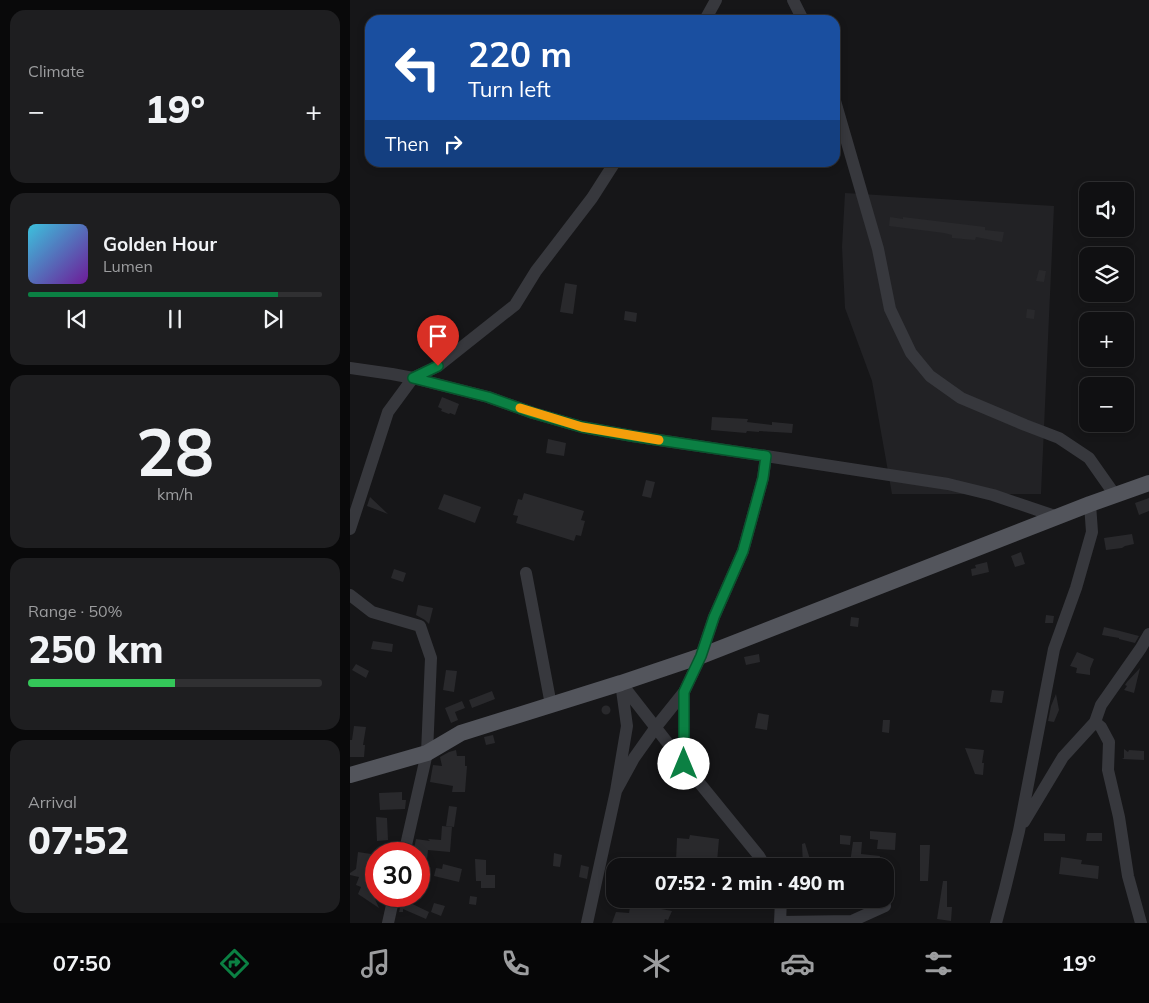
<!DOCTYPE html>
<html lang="en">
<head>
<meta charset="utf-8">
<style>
	:root { --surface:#101012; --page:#1e1e20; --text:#f1f3f6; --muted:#9c9d9f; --line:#303032; --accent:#0b8043 }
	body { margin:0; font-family:Mulish,sans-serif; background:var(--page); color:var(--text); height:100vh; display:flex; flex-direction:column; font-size:19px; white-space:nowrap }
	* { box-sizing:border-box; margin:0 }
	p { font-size:16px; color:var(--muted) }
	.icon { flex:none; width:28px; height:28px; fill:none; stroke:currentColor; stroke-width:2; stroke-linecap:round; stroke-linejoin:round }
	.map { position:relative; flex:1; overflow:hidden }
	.sheet { display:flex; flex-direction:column; gap:10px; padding:10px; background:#09090a; width:350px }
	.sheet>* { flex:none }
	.top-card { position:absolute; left:15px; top:15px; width:475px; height:152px; border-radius:15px; box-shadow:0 2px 8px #0003,0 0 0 1px var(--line); background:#1a4fa0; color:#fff; overflow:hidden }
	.controls { position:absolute; left:729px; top:182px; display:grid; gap:10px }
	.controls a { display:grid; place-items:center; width:55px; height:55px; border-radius:10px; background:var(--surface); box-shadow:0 2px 8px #0003,0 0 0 1px var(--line); font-size:25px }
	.speed { position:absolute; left:15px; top:842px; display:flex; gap:10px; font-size:25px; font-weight:700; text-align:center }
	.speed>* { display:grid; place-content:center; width:65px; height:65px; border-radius:50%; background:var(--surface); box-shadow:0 2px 8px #0003,0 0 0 1px var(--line); line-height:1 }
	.speed .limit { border:8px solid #d22; background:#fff; color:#111 }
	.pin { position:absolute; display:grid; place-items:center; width:42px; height:42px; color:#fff; margin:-51px -21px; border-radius:50% 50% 50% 0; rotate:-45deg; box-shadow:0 0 5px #0007 }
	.pin .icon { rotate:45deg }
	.me { position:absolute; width:55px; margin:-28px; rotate:0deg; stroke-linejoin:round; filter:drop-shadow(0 0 4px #0008) }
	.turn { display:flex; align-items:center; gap:18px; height:105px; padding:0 20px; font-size:22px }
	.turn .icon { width:65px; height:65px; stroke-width:2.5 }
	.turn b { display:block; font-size:35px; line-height:42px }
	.then { display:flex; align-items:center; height:48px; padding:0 20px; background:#0003; gap:10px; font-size:19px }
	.big { font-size:38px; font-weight:800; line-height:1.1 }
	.sheet .tile { flex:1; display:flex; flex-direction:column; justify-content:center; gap:8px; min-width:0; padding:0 18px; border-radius:15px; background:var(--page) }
	.sheet .dial { align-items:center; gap:0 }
	.dial b { font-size:65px; line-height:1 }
	.song { display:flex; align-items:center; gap:15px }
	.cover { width:60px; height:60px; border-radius:8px; background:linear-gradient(135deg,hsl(190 70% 55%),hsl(280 70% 35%)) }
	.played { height:5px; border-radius:2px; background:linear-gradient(90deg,var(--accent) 85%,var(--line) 85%) }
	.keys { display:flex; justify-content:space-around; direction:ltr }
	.heat { display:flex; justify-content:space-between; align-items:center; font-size:28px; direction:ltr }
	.charge { height:8px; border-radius:4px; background:linear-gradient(90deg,#34c759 50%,var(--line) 0) }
	.trip { position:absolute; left:256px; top:858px; width:288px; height:50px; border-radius:15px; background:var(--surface); box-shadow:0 2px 8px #0003,0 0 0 1px var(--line); font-weight:800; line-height:50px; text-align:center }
	.tabs { display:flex; height:80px; justify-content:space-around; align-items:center; background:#060607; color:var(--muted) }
	.tabs .icon { width:35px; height:35px }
	.tabs .active { color:var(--accent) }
	.tabs b { font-size:22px; color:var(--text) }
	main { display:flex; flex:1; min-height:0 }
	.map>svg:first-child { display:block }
	.built { fill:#222225 }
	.building { fill:#29292c }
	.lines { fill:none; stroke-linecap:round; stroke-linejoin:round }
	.minor { stroke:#37383d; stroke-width:12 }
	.major { stroke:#53555c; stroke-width:16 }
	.route-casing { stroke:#07532c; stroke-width:12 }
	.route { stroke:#0b8043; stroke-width:9 }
	.slow { stroke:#f59e0b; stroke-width:9 }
</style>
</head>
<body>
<main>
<section class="sheet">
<div class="tile"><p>Climate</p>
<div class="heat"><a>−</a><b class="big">19°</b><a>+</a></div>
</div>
<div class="tile">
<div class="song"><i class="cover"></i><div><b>Golden Hour</b><p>Lumen</p></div></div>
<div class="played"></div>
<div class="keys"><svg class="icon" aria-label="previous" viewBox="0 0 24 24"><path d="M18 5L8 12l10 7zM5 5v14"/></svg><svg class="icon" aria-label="pause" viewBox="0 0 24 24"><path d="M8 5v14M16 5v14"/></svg><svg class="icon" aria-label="next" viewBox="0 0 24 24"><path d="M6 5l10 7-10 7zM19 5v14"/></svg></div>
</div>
<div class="tile dial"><b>28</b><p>km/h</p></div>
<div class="tile"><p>Range · 50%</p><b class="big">250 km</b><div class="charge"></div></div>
<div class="tile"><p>Arrival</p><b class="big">07:52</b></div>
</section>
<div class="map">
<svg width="799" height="923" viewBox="0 0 799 923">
	<rect width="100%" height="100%" fill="#161618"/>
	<!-- built -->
	<path class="built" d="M495,193L704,206L691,494H542L522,381L495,308L492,247Z"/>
	<!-- building -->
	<path class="building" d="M540,217L553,219V217L635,227V230L654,232L652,242L626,237L625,240L602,238V235L594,233L539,226Z
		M689,270L696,271L694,282L686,281Z
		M215,283L227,285L223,314L210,312Z
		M677,309L685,310L684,319L676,318Z
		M275,311L287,313L286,322L274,320Z
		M92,397L109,404L105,415L100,413L99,414L91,411L92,409L88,407Z
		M362,417L398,419L397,422L422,425V422L443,424L442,433L409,431V432L397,431L396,433L361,430Z
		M198,439L216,443L214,456L196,453Z
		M296,480L305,482L301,498L292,496Z
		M174,493L234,511L231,520L235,521L231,536L226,535L224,541L166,523L168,516L163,515L168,499L172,500Z
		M94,494L131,507L125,523L88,509Z
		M20,497L38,514L17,506Z
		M799,498V511L789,515L785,503Z
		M782,534L784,544L775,546L772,548L756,550L754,538Z
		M671,552L675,564L665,567L661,556Z
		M637,562L639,572L622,576L621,569L626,568L625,565Z
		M44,569L56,573L53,582L41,578Z
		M68,605L83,608L79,624L75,620L66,615Z
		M696,615L704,616L703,623H695Z
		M501,617L509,618L508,627L500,626Z
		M754,627L770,631L789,636L785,643L769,639V638L752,635Z
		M23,641L43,644L42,652L21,649Z
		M727,652L744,659L740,669V675L726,673L727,668L720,666Z
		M409,654L410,662L396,665L394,657Z
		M6,664L19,671L16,678L2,670Z
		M790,668L784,693L774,690L777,686L775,685L777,682Z
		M96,670L107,671L104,692L93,690Z
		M642,690L654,691L652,703L640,702Z
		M142,691L145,699L122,708L119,700Z
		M706,694L709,710L704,722L698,721L701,706Z
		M112,701L115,708L105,712L108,720L101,723L95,708Z
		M251.5 710a4.5 4.5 0 1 1 9 0a4.5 4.5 0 1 1-9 0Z
		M408,713L419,715L417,730L405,728Z
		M533,720H540L539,733L532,732Z
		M4,726L16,727L13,745H15L14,757H0V740H2Z
		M143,735L145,743L136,745L134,737Z
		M615,748L634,750L632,763H634L633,775L625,774Z
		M774,749L778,752L779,750L794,751V760L772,759L774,758Z
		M106,750L107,756H115V766H117L115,792H102L103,786L80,782L83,765L92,766L90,757L99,752Z
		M52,792V800H56L55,809L30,810L29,793Z
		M99,806L107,807L104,827L96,826Z
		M26,817L37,818L38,840L27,841Z
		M92,826L102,827L100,852L78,850L77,860L69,859L70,854L63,853L66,839L80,841L78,839L91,840Z
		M520,831L546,833L545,850L527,849L528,840L520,839Z
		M694,833L715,834V841H694Z
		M737,833H752V841H736Z
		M340,835L369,839L367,862L360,861L359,863L326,861L327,838L339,839Z
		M490,835L501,836L500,845L490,844Z
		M503,842H512L511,854L530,856L529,863L510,861V864L500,863Z
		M455,843L462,866H453L452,844Z
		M570,845H580L578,881H570Z
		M8,852L21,854L18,871L26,872V885L24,897L29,908L8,894L11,887L6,885L9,877L0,875V873L6,869Z
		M204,853L212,855L210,867L203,866Z
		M711,857L732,860L731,864L749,866L748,879L709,874Z
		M125,859L136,860V875H145V888H131V881H126Z
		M93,864L112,869L109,882L84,876L86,868L92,869Z
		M231,865L239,867L237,879L229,877Z
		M593,881H597V907H602L601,921L587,919Z
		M120,896L127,897L126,905L119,904Z
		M52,899L79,912L76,919L53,909V912H49Z
		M281,901L300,904V907L322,911L318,920L315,919L314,923H262L266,912L279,913Z
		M84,903L95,906L91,916L81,912Z"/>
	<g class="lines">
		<!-- minor -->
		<path class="minor" d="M443,0L453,20
			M355,20L366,0
			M485,101L528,249L540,309L561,353L580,376L611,398L675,425L709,438L739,458L765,495
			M0,368L42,374L63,378L138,397L183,413L232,427L282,436L416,456L598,484L643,495L708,517
			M0,529L38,412L63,378L88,366L165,305L186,271L242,198L265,162
			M176,573L201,705
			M0,595L22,612L70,626L81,658L77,753L54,854
			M271,683L334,764L409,856L415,866
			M745,722L751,727L759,742L758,770L769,817L778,876L791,923
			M334,764V692
			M266,791L284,758L306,727L334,692L351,656L364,617L393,551L413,478L416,456
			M674,822L713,757L745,722L751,705L791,648L799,634
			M430,922L502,921L535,906
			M38,923L44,896
			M237,923L266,791L277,726L271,683
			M430,923L431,899
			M646,923L655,889L669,831L704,649L726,588L742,532L740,504"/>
		<!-- major -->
		<path class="major" d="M0,775L77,753L111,733L271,683L351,656L740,504L799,483"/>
	</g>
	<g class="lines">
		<defs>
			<path id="route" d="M88,366L63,378L138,397L183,413L232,427L282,436L416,456L413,478L393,551L364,617L351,656L334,692V764"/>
		</defs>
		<!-- route casing -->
		<use href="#route" class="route-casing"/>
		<!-- route -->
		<use href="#route" class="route"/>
		<!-- slow -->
		<path class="slow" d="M170,408L232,427L309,440"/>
	</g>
</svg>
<div class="controls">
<a><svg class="icon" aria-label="sound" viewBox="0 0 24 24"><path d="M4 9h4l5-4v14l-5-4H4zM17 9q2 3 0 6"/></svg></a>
<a><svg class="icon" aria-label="layers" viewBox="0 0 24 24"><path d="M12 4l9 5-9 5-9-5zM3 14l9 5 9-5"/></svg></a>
<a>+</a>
<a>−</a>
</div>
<div class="speed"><div class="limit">30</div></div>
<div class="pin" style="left:88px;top:366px;background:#d93025"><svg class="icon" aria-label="arrive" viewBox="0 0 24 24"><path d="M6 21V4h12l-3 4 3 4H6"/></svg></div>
<svg class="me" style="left:334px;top:764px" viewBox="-20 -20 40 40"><circle r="19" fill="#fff"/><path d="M0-13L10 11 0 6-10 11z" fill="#0b8043"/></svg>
<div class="trip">07:52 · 2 min · 490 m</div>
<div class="top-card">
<div class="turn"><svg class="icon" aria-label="left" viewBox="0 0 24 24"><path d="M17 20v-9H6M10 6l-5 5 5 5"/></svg><div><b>220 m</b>Turn left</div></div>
<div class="then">Then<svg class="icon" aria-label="right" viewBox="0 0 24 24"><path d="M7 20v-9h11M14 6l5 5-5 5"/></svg></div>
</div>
</div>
</main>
<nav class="tabs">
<b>07:50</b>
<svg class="icon active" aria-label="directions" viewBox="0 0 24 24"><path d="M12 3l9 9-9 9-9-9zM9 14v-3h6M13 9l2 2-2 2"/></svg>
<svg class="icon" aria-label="music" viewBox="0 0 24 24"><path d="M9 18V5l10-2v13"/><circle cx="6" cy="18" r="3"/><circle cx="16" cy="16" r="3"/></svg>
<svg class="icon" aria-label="phone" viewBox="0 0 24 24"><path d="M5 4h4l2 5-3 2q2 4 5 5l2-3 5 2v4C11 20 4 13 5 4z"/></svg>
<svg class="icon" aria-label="climate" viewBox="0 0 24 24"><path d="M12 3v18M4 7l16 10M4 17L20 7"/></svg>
<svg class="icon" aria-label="car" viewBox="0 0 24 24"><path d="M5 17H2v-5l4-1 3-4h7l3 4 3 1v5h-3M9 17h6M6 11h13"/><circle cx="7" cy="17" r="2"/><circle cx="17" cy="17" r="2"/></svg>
<svg class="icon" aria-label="filters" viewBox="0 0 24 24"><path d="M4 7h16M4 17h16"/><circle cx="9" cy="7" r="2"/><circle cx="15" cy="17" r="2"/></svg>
<b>19°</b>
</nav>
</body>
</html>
